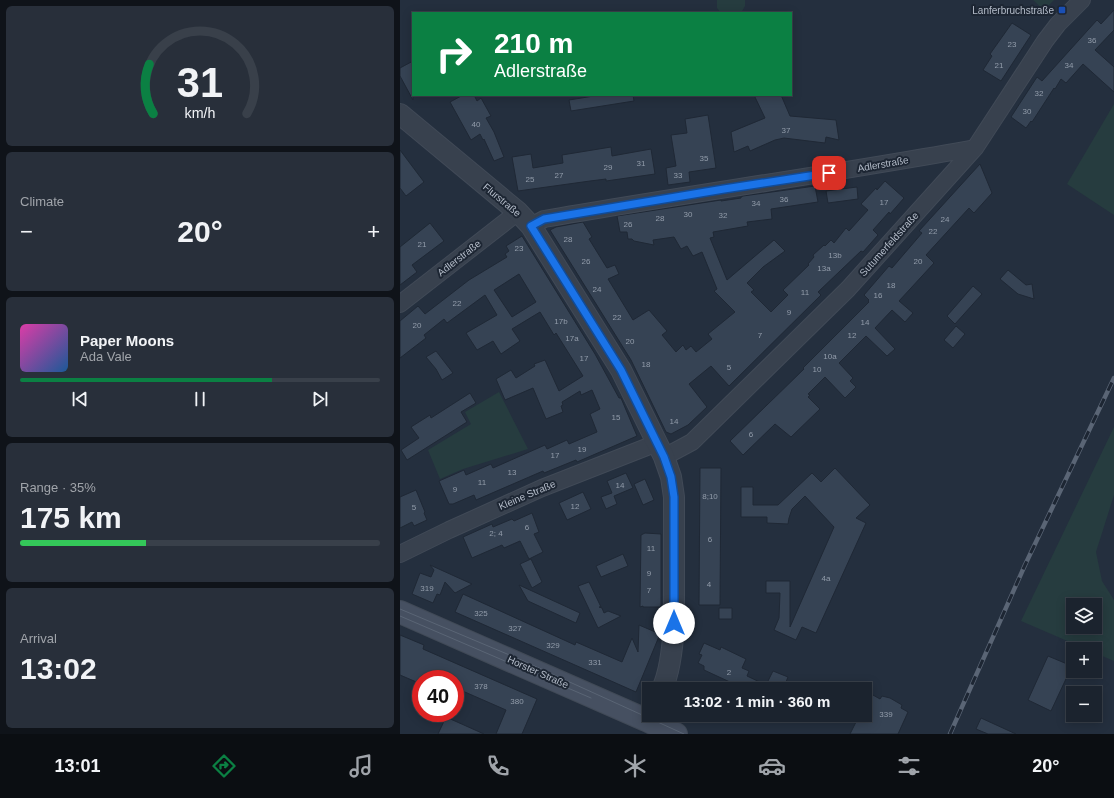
<!DOCTYPE html>
<html lang="en">
<head>
<meta charset="utf-8">
<style>
	:root { --surface:#1b232e; --page:#282f3a; --text:#f1f3f6; --muted:#a0a4aa; --line:#39404a; --accent:#0b8043 }
	body { margin:0; font-family:Helvetica,sans-serif; background:var(--page); color:var(--text); height:100vh; display:flex; flex-direction:column; font-size:15px; white-space:nowrap }
	* { box-sizing:border-box; margin:0 }
	p { font-size:13px; color:var(--muted) }
	.icon { flex:none; width:22px; height:22px; fill:none; stroke:currentColor; stroke-width:2; stroke-linecap:round; stroke-linejoin:round }
	.map { position:relative; flex:1; overflow:hidden }
	.panel { display:flex; flex-direction:column; gap:6px; padding:6px; background:#0f1319; width:400px }
	.panel>* { flex:none }
	.top-card { position:absolute; left:12px; top:12px; width:380px; height:84px; border-radius:0px; box-shadow:0 2px 10px #0003,0 0 0 1px var(--line); background:#0b8043; color:#fff; overflow:hidden }
	.buttons { position:absolute; left:666px; top:598px; display:grid; gap:8px }
	.buttons a { display:grid; place-items:center; width:36px; height:36px; border-radius:0px; background:var(--surface); box-shadow:0 2px 10px #0003,0 0 0 1px var(--line); font-size:20px }
	.speed { position:absolute; left:12px; top:670px; display:flex; gap:8px; font-size:20px; font-weight:700; text-align:center }
	.speed>* { display:grid; place-content:center; width:52px; height:52px; border-radius:50%; background:var(--surface); box-shadow:0 2px 10px #0003,0 0 0 1px var(--line); line-height:1 }
	.speed .limit { border:6px solid #d22; background:#fff; color:#111 }
	.pin { position:absolute; display:grid; place-items:center; width:34px; height:34px; color:#fff; margin:-17px; border-radius:8px; box-shadow:0 2px 6px #0006 }
	.me { position:absolute; width:44px; margin:-22px; rotate:0deg; stroke-linejoin:round; filter:drop-shadow(0 0 3px #0008) }
	.turn { display:flex; align-items:center; gap:14px; height:84px; padding:0 16px; font-size:18px }
	.turn .icon { width:52px; height:52px; stroke-width:2.5 }
	.turn b { display:block; font-size:28px; line-height:34px }
	.big { font-size:30px; font-weight:800; line-height:1.1 }
	.panel .widget { flex:1; display:flex; flex-direction:column; justify-content:center; gap:6px; min-width:0; padding:0 14px; border-radius:6px; background:var(--page) }
	.panel .dial { align-items:center; gap:0 }
	.dial svg { height:104px; overflow:visible; fill:none; stroke:var(--line); stroke-width:7; stroke-linecap:round; text-anchor:middle }
	.dial text { fill:var(--text); stroke:none }
	.song { display:flex; align-items:center; gap:12px }
	.cover { width:48px; height:48px; border-radius:6px; background:linear-gradient(135deg,hsl(320 70% 55%),hsl(210 70% 35%)) }
	.played { height:4px; border-radius:2px; background:linear-gradient(90deg,var(--accent) 70%,var(--line) 70%) }
	.keys { display:flex; justify-content:space-around; direction:ltr }
	.heat { display:flex; justify-content:space-between; align-items:center; font-size:22px; direction:ltr }
	.charge { height:6px; border-radius:3px; background:linear-gradient(90deg,#34c759 35%,var(--line) 0) }
	.trip { position:absolute; left:242px; top:682px; width:230px; height:40px; border-radius:0px; background:var(--surface); box-shadow:0 2px 10px #0003,0 0 0 1px var(--line); font-weight:800; line-height:40px; text-align:center }
	.tabs { display:flex; height:64px; justify-content:space-around; align-items:center; background:#0b0e12; color:var(--muted) }
	.tabs .icon { width:28px; height:28px }
	.tabs .current { color:var(--accent) }
	.tabs b { font-size:18px; color:var(--text) }
	main { display:flex; flex:1; min-height:0 }
	.map>svg:first-child { display:block }
	.green { fill:#263c3f; fill-rule:evenodd }
	.building { fill:#364354; stroke:#1f2835; fill-rule:evenodd }
	.lines { fill:none; stroke-linecap:round; stroke-linejoin:round }
	.minor-casing { stroke:#414a57; stroke-width:18 }
	.tertiary-casing { stroke:#414a57; stroke-width:22 }
	.secondary-casing { stroke:#414a57; stroke-width:24 }
	.minor { stroke:#38414e; stroke-width:16 }
	.tertiary { stroke:#38414e; stroke-width:20 }
	.secondary { stroke:#465061; stroke-width:22 }
	.tram { stroke:#5a6575; stroke-width:1 }
	.rail-casing { stroke:#5a6575; stroke-width:4.5 }
	.rail { stroke:#1d2633; stroke-width:3; stroke-dasharray:9; stroke-linecap:butt }
	.route-casing { stroke:#114b97; stroke-width:10 }
	.route { stroke:#1a73e8; stroke-width:7 }
	.transit-dot { fill:#1a4fb4; stroke:#1d2633; stroke-width:1.5 }
	.labels { text-anchor:middle; dominant-baseline:central; stroke-width:4; stroke-linejoin:round; paint-order:stroke }
	.number-label { font-size:8px; fill:#929caa }
	.poi-label { font-size:10px; fill:#b4bcc9; stroke:#1d2633; text-anchor:end }
	.street-label { font-size:10px; fill:#b4bcc9; stroke:#1d2633 }
</style>
</head>
<body>
<main>
<section class="panel">
<div class="widget dial"><svg viewBox="0 0 100 80">
<path d="M14 69A42 42 0 1 1 86 69"/>
<path d="M14 69A42 42 0 0 1 11 31" stroke="#0b8043"/>
<text x="50" y="56" font-size="32" font-weight="700">31</text>
<text x="50" y="72" font-size="11">km/h</text>
</svg></div>
<div class="widget"><p>Climate</p>
<div class="heat"><a>−</a><b class="big">20°</b><a>+</a></div>
</div>
<div class="widget">
<div class="song"><i class="cover"></i><div><b>Paper Moons</b><p>Ada Vale</p></div></div>
<div class="played"></div>
<div class="keys"><svg class="icon" aria-label="previous" viewBox="0 0 24 24"><path d="M18 5L8 12l10 7zM5 5v14"/></svg><svg class="icon" aria-label="pause" viewBox="0 0 24 24"><path d="M8 5v14M16 5v14"/></svg><svg class="icon" aria-label="next" viewBox="0 0 24 24"><path d="M6 5l10 7-10 7zM19 5v14"/></svg></div>
</div>
<div class="widget"><p>Range · 35%</p><b class="big">175 km</b><div class="charge"></div></div>
<div class="widget"><p>Arrival</p><b class="big">13:02</b></div>
</section>
<div class="map">
<svg width="714" height="734" viewBox="0 0 714 734">
	<rect width="100%" height="100%" fill="#242f3e"/>
	<!-- green -->
	<path class="green" d="M317,0H345V6L341,13H321L317,8Z
		M633,0H654L644,10Z
		M714,104V215L667,184Z
		M99,392L128,449L63,469L40,479L28,450L71,424L65,412Z
		M714,427V495L696,552L702,581L714,600V661L695,653V649H686L621,621ZM673,605H695V627H673Z"/>
	<!-- building -->
	<path class="building" d="M714,10V30L695,50L714,67V92L683,64L666,83L661,79L655,89L654,88L632,122L631,121L626,128L611,117L637,77L642,81L697,20L701,24Z
		M612,23L631,35L601,81L583,70L592,56L590,54Z
		M13,61V100L0,76V68Z
		M63,95H74L77,101L81,98L91,116L86,118L94,132L104,157L94,161L84,139L83,140L80,134L71,140L50,102Z
		M200,95H233L234,101L171,111L169,100Z
		M354,95H381L390,116L436,120L439,140L426,137L425,143L384,138L375,140L350,151L348,146L334,152L331,132L365,118Z
		M308,115L316,168L289,172L290,182L268,185L266,168L276,166L271,135L287,133L285,119Z
		M211,147L212,156L251,149L255,174L206,181V179L190,181L118,191L112,157L131,154L133,168L163,163L162,155Z
		M0,150L24,182L6,196L0,188Z
		M580,164L592,193L574,213L569,208L526,255L534,263L499,301L513,313L505,322L492,310L475,328L495,349L487,356L466,336L439,363L453,378L450,381L456,387L445,398L425,377L408,394L410,395L408,397L420,409L391,437L375,424L343,455L330,441L404,369L403,368L469,302L468,301L469,300L464,295L489,266L492,268L522,233L519,231Z
		M485,181L504,198L490,214L489,212L473,230L478,235L463,252L461,251L418,292L421,295L329,386L311,366L289,384L307,407L288,425L271,434L266,432L231,360L150,230L156,227L183,222L192,237L189,239L207,268L215,265L219,274L208,279L233,320L249,310L267,331L262,335L276,352L283,345L286,350L291,346L296,352L312,339L308,334L335,312L314,291L317,289L302,252L293,256L287,246L281,249L274,237L253,240L254,245L234,241L232,239H228L227,232H220L217,216L321,200V201L341,198V197L343,196L415,186L418,202L371,209L372,219L347,222L348,226L313,232L314,237L310,238L327,280L374,240L385,251L363,267L347,283L354,290L351,292L371,312L388,295L383,290L409,265L408,264L414,257L413,255L424,245L425,246L431,240L434,243L446,228L449,231L468,210L461,204L476,188L477,190Z
		M457,187L458,199L428,203L426,191Z
		M30,223L44,241L12,265L17,272L0,285V247Z
		M122,236L195,354L219,398H221L237,436L177,462L176,460L144,473L143,471L76,500L74,495L53,504H49L39,481L64,470L66,475L91,464L93,468L145,445L147,449L167,440L169,444L197,432L190,414L200,409L192,390L181,395L180,391L162,402L163,405L161,406L163,412L146,419L133,388L105,400L96,379L111,370L116,378L135,366L134,364L145,360L159,391L183,376L156,333L154,335L140,312L112,329L120,341L101,354L93,341L77,350L66,333L97,315L85,295L47,323L44,319L24,335L26,338L0,358V321L18,306L25,314L69,280L107,257L105,254L109,251L106,246ZM119,274L136,302L112,317L94,290Z
		M608,270L626,285L632,284L634,299L618,294L600,279Z
		M573,286L582,294L555,324L547,316Z
		M556,326L565,334L553,348L544,340Z
		M36,351L53,373L42,380L36,369L26,357Z
		M70,393L76,403L61,412L67,422L7,460L1,450L19,438L11,427L30,415L31,418Z
		M300,468H321L320,605H299Z
		M435,468L470,505L456,518L466,523L416,633L402,627L396,640L374,630L379,618L380,593H366V581H390V627L434,527L405,496L392,509L389,518L388,524L367,523V517H341V487H353V505H378L412,473L421,482Z
		M226,473L233,488L214,496L217,504L206,509L201,497L212,493L207,481Z
		M245,479L254,500L243,505L234,484Z
		M16,490L25,512L24,513L27,520L14,526L12,522L0,528V497Z
		M183,492L191,509L167,520L159,503Z
		M132,513L139,532L134,534L143,552L129,559L120,541L104,548L102,545L72,558L63,537L92,524L93,527L112,519L114,521Z
		M245,533L261,534V607H243V606L240,607L241,535Z
		M223,554L228,566L201,577L196,566Z
		M131,559L142,582L132,588L120,564Z
		M30,565L72,584L55,593L45,582L40,595L37,594L33,603L12,594L20,573L31,577L34,570Z
		M189,582L201,607H199L202,608L204,613L208,611L221,616L198,628L178,586Z
		M119,585L180,613L176,623L128,601Z
		M63,594L175,645L176,642L222,662L232,638L238,652L239,625L260,634L236,692L55,612Z
		M319,608H332V619H319Z
		M0,635L24,645L23,649L137,699L122,734H96L106,710L58,689L55,687V679H21V684L0,675Z
		M304,643L320,650L321,647L346,659L342,668L349,671L347,676L366,685L373,671L388,677L383,689H345L304,670V666L298,663L302,655L299,654Z
		M648,656L672,666L651,711L628,700Z
		M473,695L480,699L482,696L490,698L502,705L501,708L508,712L498,734H450L458,718L462,719L465,715Z
		M46,717L84,734H38Z
		M581,718L616,734H588L576,729Z"/>
	<g class="lines">
		<defs>
			<path id="minor" d="M131,226L144,219C288,194 432,174 575,148
				M0,304L118,212
				M264,457L292,442L448,289L575,148L645,41L658,24L682,0
				M0,554L49,530L142,488L257,443"/>
			<path id="tertiary" d="M0,114L118,212L131,226L221,370L264,457L271,477L274,497V623C273,642 270,672 262,689"/>
			<path id="secondary" d="M0,612L246,720L276,734"/>
		</defs>
		<!-- minor casing -->
		<use href="#minor" class="minor-casing"/>
		<!-- tertiary casing -->
		<use href="#tertiary" class="tertiary-casing"/>
		<!-- secondary casing -->
		<use href="#secondary" class="secondary-casing"/>
		<!-- minor -->
		<use href="#minor" class="minor"/>
		<!-- tertiary -->
		<use href="#tertiary" class="tertiary"/>
		<!-- secondary -->
		<use href="#secondary" class="secondary"/>
		<!-- tram -->
		<path class="tram" d="M0,609L119,659L284,734
			M0,616L191,698"/>
		<defs>
			<path id="rail" d="M550,734L625,565L714,378"/>
		</defs>
		<!-- rail casing -->
		<use href="#rail" class="rail-casing"/>
		<!-- rail -->
		<use href="#rail" class="rail"/>
	</g>
	<g class="lines">
		<defs>
			<path id="route" d="M274,623V497L271,477L264,457L221,370L131,226L144,219L324,189L429,173"/>
		</defs>
		<!-- route casing -->
		<use href="#route" class="route-casing"/>
		<!-- route -->
		<use href="#route" class="route"/>
	</g>
	<!-- markers -->
	<rect class="transit-dot" x="658" y="6" width="8" height="8" rx="2"/>
	<g class="labels">
		<!-- number labels -->
		<g class="number-label">
			<text x="692" y="40">36</text>
			<text x="612" y="44">23</text>
			<text x="599" y="65">21</text>
			<text x="669" y="65">34</text>
			<text x="639" y="93">32</text>
			<text x="627" y="111">30</text>
			<text x="76" y="124">40</text>
			<text x="386" y="130">37</text>
			<text x="304" y="158">35</text>
			<text x="241" y="163">31</text>
			<text x="208" y="167">29</text>
			<text x="159" y="175">27</text>
			<text x="278" y="175">33</text>
			<text x="130" y="179">25</text>
			<text x="384" y="199">36</text>
			<text x="484" y="202">17</text>
			<text x="356" y="203">34</text>
			<text x="288" y="214">30</text>
			<text x="323" y="215">32</text>
			<text x="260" y="218">28</text>
			<text x="545" y="219">24</text>
			<text x="228" y="224">26</text>
			<text x="533" y="231">22</text>
			<text x="168" y="239">28</text>
			<text x="22" y="244">21</text>
			<text x="119" y="248">23</text>
			<text x="435" y="255">13b</text>
			<text x="186" y="261">26</text>
			<text x="518" y="261">20</text>
			<text x="424" y="268">13a</text>
			<text x="491" y="285">18</text>
			<text x="197" y="289">24</text>
			<text x="405" y="292">11</text>
			<text x="478" y="295">16</text>
			<text x="57" y="303">22</text>
			<text x="389" y="312">9</text>
			<text x="217" y="317">22</text>
			<text x="161" y="321">17b</text>
			<text x="465" y="322">14</text>
			<text x="17" y="325">20</text>
			<text x="360" y="335">7</text>
			<text x="452" y="335">12</text>
			<text x="172" y="338">17a</text>
			<text x="230" y="341">20</text>
			<text x="430" y="356">10a</text>
			<text x="184" y="358">17</text>
			<text x="246" y="364">18</text>
			<text x="329" y="367">5</text>
			<text x="417" y="369">10</text>
			<text x="216" y="417">15</text>
			<text x="274" y="421">14</text>
			<text x="351" y="434">6</text>
			<text x="182" y="449">19</text>
			<text x="155" y="455">17</text>
			<text x="112" y="472">13</text>
			<text x="82" y="482">11</text>
			<text x="220" y="485">14</text>
			<text x="55" y="489">9</text>
			<text x="310" y="496">8;10</text>
			<text x="175" y="506">12</text>
			<text x="14" y="507">5</text>
			<text x="127" y="527">6</text>
			<text x="96" y="533">2; 4</text>
			<text x="310" y="539">6</text>
			<text x="251" y="548">11</text>
			<text x="249" y="573">9</text>
			<text x="426" y="578">4a</text>
			<text x="309" y="584">4</text>
			<text x="27" y="588">319</text>
			<text x="249" y="590">7</text>
			<text x="81" y="613">325</text>
			<text x="115" y="628">327</text>
			<text x="153" y="645">329</text>
			<text x="195" y="662">331</text>
			<text x="329" y="672">2</text>
			<text x="81" y="686">378</text>
			<text x="117" y="701">380</text>
			<text x="486" y="714">339</text>
		</g>
		<!-- poi labels -->
		<g class="poi-label">
			<text x="654" y="10">Lanferbruchstraße</text>
		</g>
		<!-- street labels -->
		<g class="street-label">
			<text transform="translate(483 164) rotate(-10)">Adlerstraße</text>
			<text transform="translate(102 200) rotate(40)">Flurstraße</text>
			<text transform="translate(489 244) rotate(-48)">Sutumerfeldstraße</text>
			<text transform="translate(59 258) rotate(-38)">Adlerstraße</text>
			<text transform="translate(127 495) rotate(-23)">Kleine Straße</text>
			<text transform="translate(138 672) rotate(24)">Horster Straße</text>
		</g>
	</g>
</svg>
<div class="buttons">
<a><svg class="icon" aria-label="layers" viewBox="0 0 24 24"><path d="M12 4l9 5-9 5-9-5zM3 14l9 5 9-5"/></svg></a>
<a>+</a>
<a>−</a>
</div>
<div class="speed"><div class="limit">40</div></div>
<div class="pin" style="left:429px;top:173px;background:#d93025"><svg class="icon" aria-label="arrive" viewBox="0 0 24 24"><path d="M6 21V4h12l-3 4 3 4H6"/></svg></div>
<svg class="me" style="left:274px;top:623px" viewBox="-20 -20 40 40"><circle r="19" fill="#fff"/><path d="M0-13L10 11 0 6-10 11z" fill="#1a73e8"/></svg>
<div class="trip">13:02 · 1 min · 360 m</div>
<div class="top-card">
<div class="turn"><svg class="icon" aria-label="right" viewBox="0 0 24 24"><path d="M7 20v-9h11M14 6l5 5-5 5"/></svg><div><b>210 m</b>Adlerstraße</div></div>
</div>
</div>
</main>
<nav class="tabs">
<b>13:01</b>
<svg class="icon current" aria-label="directions" viewBox="0 0 24 24"><path d="M12 3l9 9-9 9-9-9zM9 14v-3h6M13 9l2 2-2 2"/></svg>
<svg class="icon" aria-label="music" viewBox="0 0 24 24"><path d="M9 18V5l10-2v13"/><circle cx="6" cy="18" r="3"/><circle cx="16" cy="16" r="3"/></svg>
<svg class="icon" aria-label="phone" viewBox="0 0 24 24"><path d="M5 4h4l2 5-3 2q2 4 5 5l2-3 5 2v4C11 20 4 13 5 4z"/></svg>
<svg class="icon" aria-label="climate" viewBox="0 0 24 24"><path d="M12 3v18M4 7l16 10M4 17L20 7"/></svg>
<svg class="icon" aria-label="car" viewBox="0 0 24 24"><path d="M5 17H2v-5l4-1 3-4h7l3 4 3 1v5h-3M9 17h6M6 11h13"/><circle cx="7" cy="17" r="2"/><circle cx="17" cy="17" r="2"/></svg>
<svg class="icon" aria-label="filters" viewBox="0 0 24 24"><path d="M4 7h16M4 17h16"/><circle cx="9" cy="7" r="2"/><circle cx="15" cy="17" r="2"/></svg>
<b>20°</b>
</nav>
</body>
</html>
